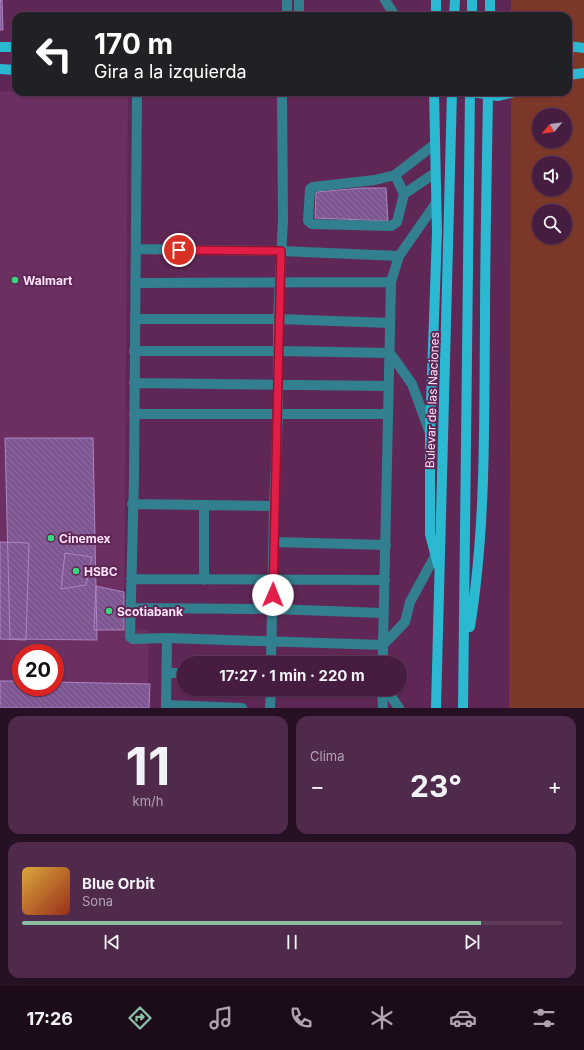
<!DOCTYPE html>
<html lang="es">
<head>
<meta charset="utf-8">
<style>
	:root { --surface:#461d40; --page:#502a4b; --text:#f1f3f6; --muted:#b0a2b1; --line:#5e3b59; --accent:#8abfa5 }
	body { margin:0; font-family:Inter,sans-serif; background:var(--page); color:var(--text); height:100vh; display:flex; flex-direction:column; font-size:15px; white-space:nowrap }
	* { box-sizing:border-box; margin:0 }
	p { font-size:13px; color:var(--muted) }
	.icon { flex:none; width:22px; height:22px; fill:none; stroke:currentColor; stroke-width:2; stroke-linecap:round; stroke-linejoin:round }
	.map { position:relative; height:708px; overflow:hidden }
	.details { display:flex; flex-direction:column; gap:8px; padding:8px; background:#261023; flex:1 }
	.details>* { flex:none }
	.top-card { position:absolute; left:12px; top:12px; width:560px; height:84px; border-radius:12px; box-shadow:0 1px 3px #0004,0 0 0 1px var(--line); background:#202124; color:#fff; overflow:hidden }
	.needle { width:26px; rotate:241deg }
	.fabs { position:absolute; left:532px; top:108px; display:grid; gap:8px }
	.fabs a { display:grid; place-items:center; width:40px; height:40px; border-radius:50%; background:var(--surface); box-shadow:0 1px 3px #0004,0 0 0 1px var(--line); font-size:20px }
	.speed { position:absolute; left:12px; top:644px; display:flex; gap:8px; font-size:20px; font-weight:700; text-align:center }
	.speed>* { display:grid; place-content:center; width:52px; height:52px; border-radius:50%; background:var(--surface); box-shadow:0 1px 3px #0004,0 0 0 1px var(--line); line-height:1 }
	.speed .limit { border:6px solid #d22; background:#fff; color:#111 }
	.pin { position:absolute; display:grid; place-items:center; width:34px; height:34px; color:#fff; margin:-17px; border:2px solid #fff; border-radius:50%; box-shadow:0 1px 4px #0007 }
	.me { position:absolute; width:44px; margin:-22px; rotate:1deg; stroke-linejoin:round; filter:drop-shadow(0 0 3px #0008) }
	.turn { display:flex; align-items:center; gap:14px; height:84px; padding:0 16px; font-size:18px }
	.turn .icon { width:52px; height:52px; stroke-width:2.5 }
	.turn b { display:block; font-size:28px; line-height:34px }
	.big { font-size:30px; font-weight:700; line-height:1.1 }
	.details .tile { flex:1; display:flex; flex-direction:column; justify-content:center; gap:6px; min-width:0; padding:0 14px; border-radius:12px; background:var(--page) }
	.details .dial { align-items:center; gap:0 }
	.dial b { font-size:52px; line-height:1 }
	.song { display:flex; align-items:center; gap:12px }
	.cover { width:48px; height:48px; border-radius:6px; background:linear-gradient(135deg,hsl(40 70% 55%),hsl(10 70% 35%)) }
	.played { height:4px; border-radius:2px; background:linear-gradient(90deg,var(--accent) 85%,var(--line) 85%) }
	.keys { display:flex; justify-content:space-around; direction:ltr }
	.heat { display:flex; justify-content:space-between; align-items:center; font-size:22px; direction:ltr }
	.details .tiles { flex:1; display:grid; gap:8px; grid-template-columns:1fr 1fr }
	.tile:last-child { grid-column:span 2 }
	.trip { position:absolute; left:177px; top:656px; width:230px; height:40px; border-radius:20px; background:var(--surface); box-shadow:0 1px 3px #0004,0 0 0 1px var(--line); font-weight:700; line-height:40px; text-align:center }
	.tab-bar { display:flex; height:64px; justify-content:space-around; align-items:center; background:#1c0c1a; color:var(--muted) }
	.tab-bar .icon { width:28px; height:28px }
	.tab-bar .selected { color:var(--accent) }
	.tab-bar b { font-size:18px; color:var(--text) }
	.map>svg:first-child { display:block }
	.built { fill:#6b2f62; fill-rule:evenodd }
	.grass { fill:#7b3829; fill-rule:evenodd }
	.building { fill:url(#building-back-hatch); stroke:#ad84c3 }
	.lines { fill:none; stroke-linecap:round; stroke-linejoin:round }
	.minor { stroke:#327f8f; stroke-width:10 }
	.major { stroke:#2bb8d1; stroke-width:10 }
	.route-casing { stroke:#92132f; stroke-width:10 }
	.route { stroke:#e11d48; stroke-width:7 }
	.poi-dot { fill:#39d87f; stroke:#5e2755; stroke-width:1.5 }
	.labels { text-anchor:middle; dominant-baseline:central; stroke-width:4; stroke-linejoin:round; paint-order:stroke }
	.poi-label { font-size:12px; font-weight:bold; fill:#ffe3f9; stroke:#5e2755; text-anchor:start }
	.street-label { font-size:12px; fill:#ffe3f9; stroke:#5e2755 }
</style>
</head>
<body>
<div class="map">
<svg width="584" height="708" viewBox="0 0 584 708">
	<defs>
		<pattern id="building-back-hatch" width="6" height="6" patternUnits="userSpaceOnUse"><rect width="6" height="6" fill="#7e5692"/><path d="M-1 5l2 2M0 0l6 6M5-1l2 2" fill="none" stroke="#916ea2"/></pattern>
	</defs>
	<rect width="100%" height="100%" fill="#5e2755"/>
	<!-- built -->
	<path class="built" d="M0,91L128,93L124,629L149,630L147,708H0ZM21,653H55V687H21Z"/>
	<!-- grass -->
	<path class="grass" d="M511,0H584V708H509L511,92H568V16H511ZM539,115H565V141H539ZM539,163H565V189H539ZM539,211H565V237H539Z"/>
	<!-- building -->
	<path class="building" d="M0,0H2L3,30H0Z
		M363,188H386L388,221L315,218L316,192Z
		M5,438H93L97,640L10,639Z
		M0,542L29,543L26,640L0,639Z
		M65,553L92,557L86,585L61,589Z
		M96,586L124,592V630H94Z
		M0,681H21V687H55V682L150,684L149,708H0Z"/>
	<g class="lines">
		<!-- minor -->
		<path class="minor" d="M299,0V16
			M385,0L395,16
			M287,16V0
			M568,60L569,47
			M137,92L134,478L130,637L133,639L167,638L166,708
			M435,144L395,175L375,180L313,187L310,189L308,221L312,224L391,226L397,222L404,194L435,173
			M395,175L404,194
			M136,249L281,251L399,256
			M135,283L391,282
			M135,319H278L390,323
			M134,351H278L390,353L412,384L430,433
			M134,383L389,386
			M134,414H388
			M132,504L274,506
			M204,505V580
			M274,542L386,545
			M131,579L385,580
			M130,608L273,609L382,613
			M167,638L383,645V663
			M383,645L391,282L399,256L436,203
			M383,645L405,622L410,602L435,556
			M271,663L274,506L278,414V319L283,220L282,92
			M167,673H184
			M382,689L383,708
			M386,689L399,708
			M166,705L242,708
			M270,708L271,689"/>
		<!-- major -->
		<path class="major" d="M436,16V0
			M454,16L455,0
			M472,16V0
			M490,16V0
			M568,46L584,48
			M0,47H16
			M0,69L16,70
			M568,75L584,73
			M434,92L437,232L430,433V534L438,565
			M472,92L498,96L515,92
			M470,627C486,527 484,424 485,322C485,245 487,169 488,92
			M436,708L452,92
			M463,708L470,92"/>
	</g>
	<g class="lines">
		<defs>
			<path id="route" d="M179,250L281,251L273,595"/>
		</defs>
		<!-- route casing -->
		<use href="#route" class="route-casing"/>
		<!-- route -->
		<use href="#route" class="route"/>
	</g>
	<!-- markers -->
	<g class="poi-dot">
		<circle cx="15" cy="280" r="4"/>
		<circle cx="51" cy="538" r="4"/>
		<circle cx="76" cy="571" r="4"/>
		<circle cx="109" cy="611" r="4"/>
	</g>
	<g class="labels">
		<!-- poi labels -->
		<g class="poi-label">
			<text x="23" y="280">Walmart</text>
			<text x="59" y="538">Cinemex</text>
			<text x="84" y="571">HSBC</text>
			<text x="117" y="611">Scotiabank</text>
		</g>
		<!-- street labels -->
		<g class="street-label">
			<text transform="translate(432 400) rotate(-88)">Bulevar de las Naciones</text>
		</g>
	</g>
</svg>
<div class="fabs">
<a><svg class="needle" viewBox="-14 -14 28 28"><path d="M0-13l5 13h-10z" fill="#e53935"/><path d="M0 13l5-13h-10z" fill="#b0a2b1"/></svg></a>
<a><svg class="icon" aria-label="sound" viewBox="0 0 24 24"><path d="M4 9h4l5-4v14l-5-4H4zM17 9q2 3 0 6"/></svg></a>
<a><svg class="icon" aria-label="search" viewBox="0 0 24 24"><circle cx="10" cy="10" r="6"/><path d="M15 15l6 6"/></svg></a>
</div>
<div class="speed"><div class="limit">20</div></div>
<div class="pin" style="left:179px;top:250px;background:#d93025"><svg class="icon" aria-label="arrive" viewBox="0 0 24 24"><path d="M6 21V4h12l-3 4 3 4H6"/></svg></div>
<svg class="me" style="left:273px;top:595px" viewBox="-20 -20 40 40"><circle r="19" fill="#fff"/><path d="M0-13L10 11 0 6-10 11z" fill="#e11d48"/></svg>
<div class="trip">17:27 · 1 min · 220 m</div>
<div class="top-card">
<div class="turn"><svg class="icon" aria-label="left" viewBox="0 0 24 24"><path d="M17 20v-9H6M10 6l-5 5 5 5"/></svg><div><b>170 m</b>Gira a la izquierda</div></div>
</div>
</div>
<section class="details">
<div class="tiles">
<div class="tile dial"><b>11</b><p>km/h</p></div>
<div class="tile"><p>Clima</p>
<div class="heat"><a>−</a><b class="big">23°</b><a>+</a></div>
</div>
<div class="tile">
<div class="song"><i class="cover"></i><div><b>Blue Orbit</b><p>Sona</p></div></div>
<div class="played"></div>
<div class="keys"><svg class="icon" aria-label="previous" viewBox="0 0 24 24"><path d="M18 5L8 12l10 7zM5 5v14"/></svg><svg class="icon" aria-label="pause" viewBox="0 0 24 24"><path d="M8 5v14M16 5v14"/></svg><svg class="icon" aria-label="next" viewBox="0 0 24 24"><path d="M6 5l10 7-10 7zM19 5v14"/></svg></div>
</div>
</div>
</section>
<nav class="tab-bar">
<b>17:26</b>
<svg class="icon selected" aria-label="directions" viewBox="0 0 24 24"><path d="M12 3l9 9-9 9-9-9zM9 14v-3h6M13 9l2 2-2 2"/></svg>
<svg class="icon" aria-label="music" viewBox="0 0 24 24"><path d="M9 18V5l10-2v13"/><circle cx="6" cy="18" r="3"/><circle cx="16" cy="16" r="3"/></svg>
<svg class="icon" aria-label="phone" viewBox="0 0 24 24"><path d="M5 4h4l2 5-3 2q2 4 5 5l2-3 5 2v4C11 20 4 13 5 4z"/></svg>
<svg class="icon" aria-label="climate" viewBox="0 0 24 24"><path d="M12 3v18M4 7l16 10M4 17L20 7"/></svg>
<svg class="icon" aria-label="car" viewBox="0 0 24 24"><path d="M5 17H2v-5l4-1 3-4h7l3 4 3 1v5h-3M9 17h6M6 11h13"/><circle cx="7" cy="17" r="2"/><circle cx="17" cy="17" r="2"/></svg>
<svg class="icon" aria-label="filters" viewBox="0 0 24 24"><path d="M4 7h16M4 17h16"/><circle cx="9" cy="7" r="2"/><circle cx="15" cy="17" r="2"/></svg>
</nav>
</body>
</html>
